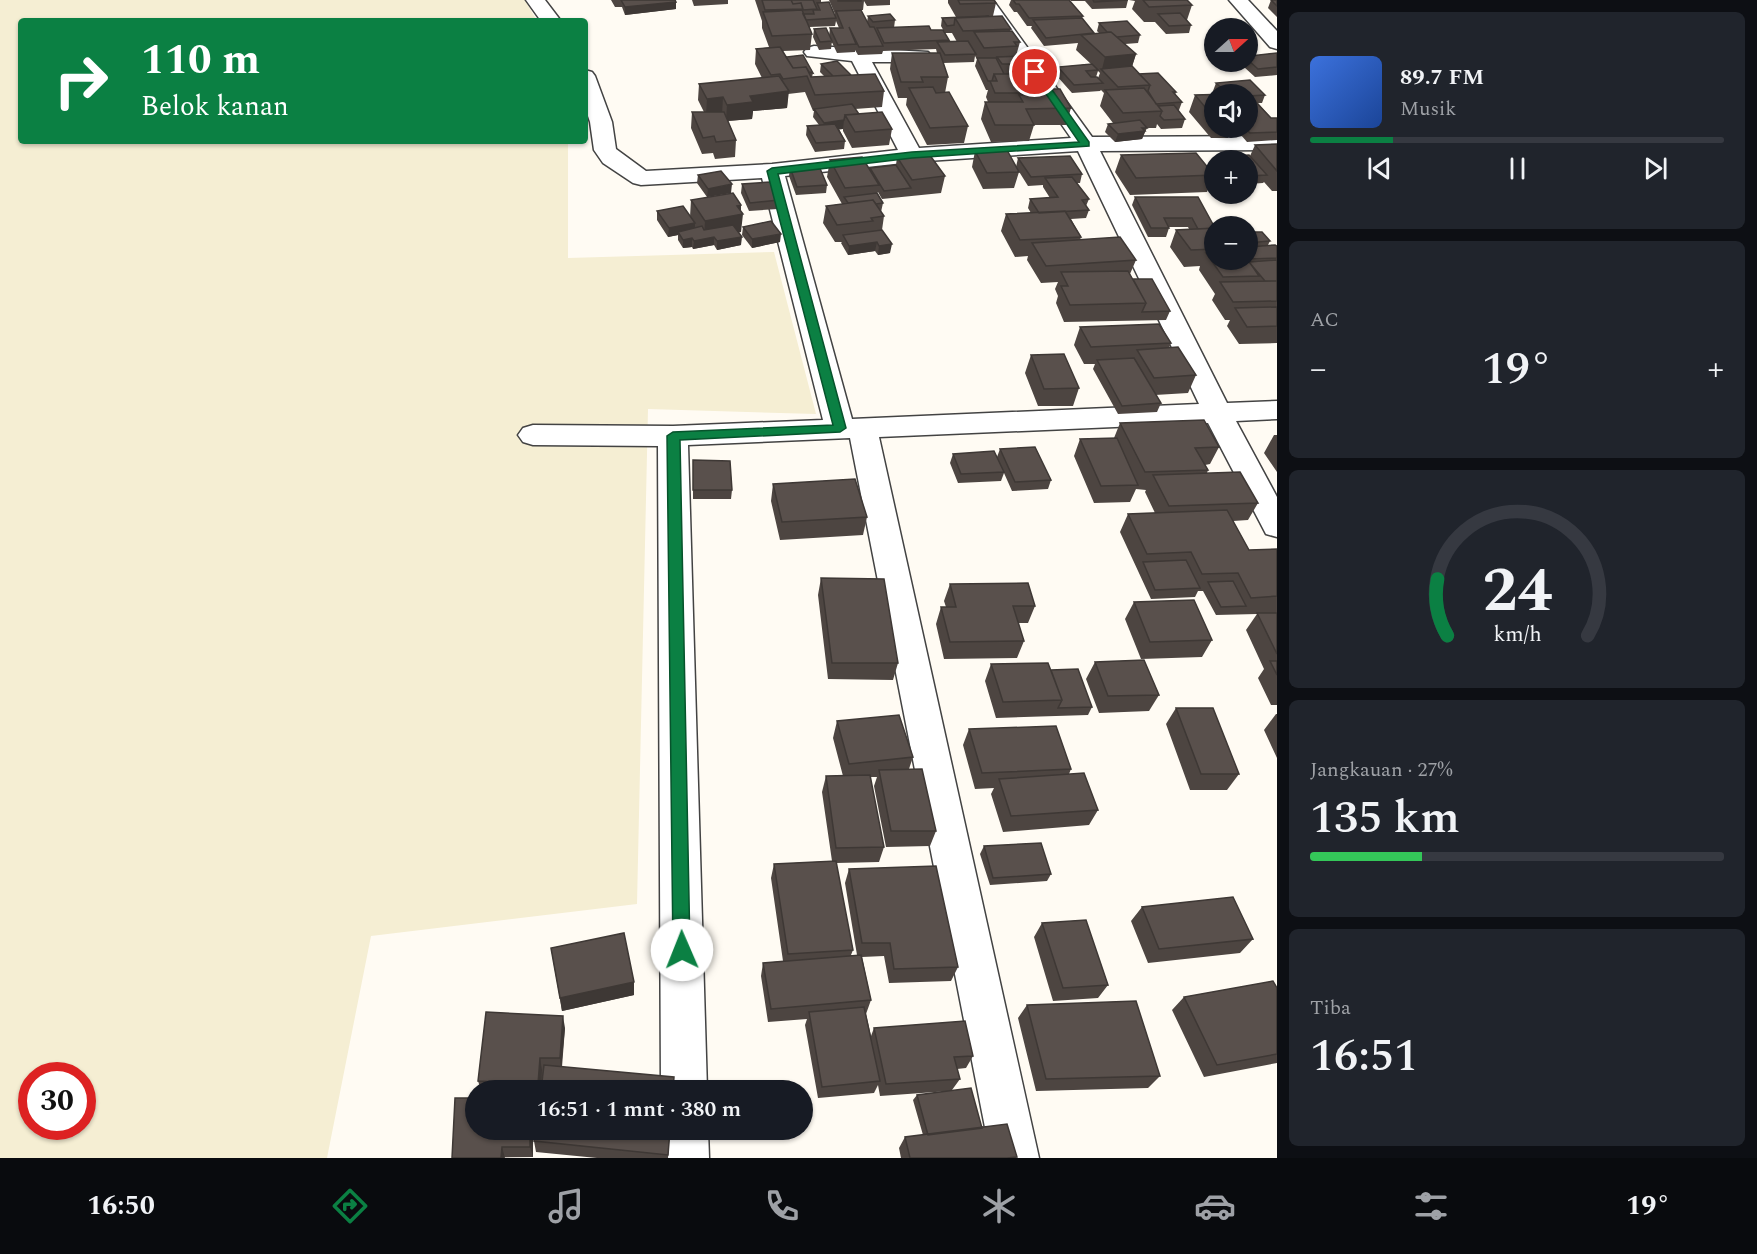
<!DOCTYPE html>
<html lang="id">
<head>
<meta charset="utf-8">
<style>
	:root { --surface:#171b24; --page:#20242c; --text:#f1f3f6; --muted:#9ea1a6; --line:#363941; --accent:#0b8043 }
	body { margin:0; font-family:Spectral,serif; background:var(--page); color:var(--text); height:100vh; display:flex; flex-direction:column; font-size:22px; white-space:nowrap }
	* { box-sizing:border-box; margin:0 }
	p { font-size:20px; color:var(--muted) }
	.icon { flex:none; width:33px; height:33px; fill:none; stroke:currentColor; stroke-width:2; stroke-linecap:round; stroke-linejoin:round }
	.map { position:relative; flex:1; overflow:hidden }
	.details { display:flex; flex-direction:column; gap:12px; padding:12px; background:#0d0f14; width:480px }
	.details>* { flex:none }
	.banner { position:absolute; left:18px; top:18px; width:570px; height:126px; border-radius:6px; box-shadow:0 2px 4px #0004; background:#0b8043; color:#fff; overflow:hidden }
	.needle { width:39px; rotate:69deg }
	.buttons { position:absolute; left:1204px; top:18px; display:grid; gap:12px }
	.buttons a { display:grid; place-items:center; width:54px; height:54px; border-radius:50%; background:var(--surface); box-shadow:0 2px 4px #0004; font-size:30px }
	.speed { position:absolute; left:18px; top:1062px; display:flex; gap:12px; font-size:30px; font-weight:700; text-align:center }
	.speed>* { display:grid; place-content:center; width:78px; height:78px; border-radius:50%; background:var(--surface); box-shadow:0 2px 4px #0004; line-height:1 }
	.speed .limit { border:9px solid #d22; background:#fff; color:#111 }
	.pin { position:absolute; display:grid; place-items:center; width:51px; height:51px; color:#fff; margin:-26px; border:3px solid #fff; border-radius:50%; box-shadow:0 2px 6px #0007 }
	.me { position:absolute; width:66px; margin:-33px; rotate:359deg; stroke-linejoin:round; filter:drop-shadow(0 0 4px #0008) }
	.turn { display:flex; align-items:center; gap:21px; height:126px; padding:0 24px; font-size:27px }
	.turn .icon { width:78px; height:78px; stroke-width:2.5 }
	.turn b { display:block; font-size:42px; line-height:51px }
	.big { font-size:45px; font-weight:600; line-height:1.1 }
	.details .card { flex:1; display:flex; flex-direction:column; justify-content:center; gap:9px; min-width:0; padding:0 21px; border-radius:9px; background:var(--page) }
	.details .dial { align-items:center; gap:0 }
	.dial svg { height:156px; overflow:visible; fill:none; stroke:var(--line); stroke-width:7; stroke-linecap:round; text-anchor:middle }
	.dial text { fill:var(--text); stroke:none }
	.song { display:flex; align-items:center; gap:18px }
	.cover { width:72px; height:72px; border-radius:9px; background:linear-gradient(135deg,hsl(220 70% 55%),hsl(220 70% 35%)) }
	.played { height:6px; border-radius:3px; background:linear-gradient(90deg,var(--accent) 20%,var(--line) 20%) }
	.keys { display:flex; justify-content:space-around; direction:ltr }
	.heat { display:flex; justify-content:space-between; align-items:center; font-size:33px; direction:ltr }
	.charge { height:9px; border-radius:4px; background:linear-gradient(90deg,#34c759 27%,var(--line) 0) }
	.trip { position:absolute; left:465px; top:1080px; width:348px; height:60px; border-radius:30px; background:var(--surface); box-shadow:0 2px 4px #0004; font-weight:600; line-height:60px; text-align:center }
	.tab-bar { display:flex; height:96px; justify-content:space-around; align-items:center; background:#090b0e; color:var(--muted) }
	.tab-bar .icon { width:42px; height:42px }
	.tab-bar .selected { color:var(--accent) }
	.tab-bar b { font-size:27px; color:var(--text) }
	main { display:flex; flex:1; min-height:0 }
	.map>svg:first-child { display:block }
	.farmland { fill:#f5eed3; fill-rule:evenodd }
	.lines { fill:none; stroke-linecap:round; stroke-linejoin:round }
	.street-casing { stroke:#434343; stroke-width:3 }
	.street { fill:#fff; fill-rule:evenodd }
	.wall { fill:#4d4541; fill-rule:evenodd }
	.shaded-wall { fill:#3e3835 }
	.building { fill:#59504c; stroke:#3e3835; stroke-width:1.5 }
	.route { fill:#0b8043; stroke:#07532c; stroke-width:1.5 }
</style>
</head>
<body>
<main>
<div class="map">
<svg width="1277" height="1158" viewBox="0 0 1277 1158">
	<rect width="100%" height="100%" fill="#fffbf3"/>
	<!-- farmland -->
	<path class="farmland" d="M0,0H525L537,21H21V141H568V258L774,252L816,414L648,409L637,904L371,936L327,1158H0ZM32,1076H82V1126H32Z"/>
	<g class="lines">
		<defs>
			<path id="street" d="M526,0H545L561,21H541Z
				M975,0H993L1092,137L1277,136V150L1100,151L1227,403L1277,401V419L1236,421L1277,497V537L1266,534L1208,423L879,437L1039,1158H991L850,438L688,445L707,1090H661L658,446L533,445L523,442L518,435L523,428L533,425L673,426L823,420L762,178L641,185L633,183L603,163L594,150L590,122L585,107V70L592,72L595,76L612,122L616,149L646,171L772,164L898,150L852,61L807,56L804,52L807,48L814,46L928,52L931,56L928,60L921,62H872L919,148L1071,138ZM1078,151L1199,404L852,419L785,176L912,162Z
				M1229,0H1248L1277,31V49L1270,47Z
				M662,1130H708L709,1158H661Z"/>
		</defs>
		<!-- street casing -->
		<use href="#street" class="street-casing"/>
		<!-- street -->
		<use href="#street" class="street"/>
	</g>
	<!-- wall -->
	<path class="wall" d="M611,0H675L676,9L625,15L622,7H615Z
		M692,0H728V4L694,6Z
		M755,0H821V2L835,16V14L829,0H890V5L867,6L864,1L863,10H861L867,22L868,16L895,20L894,28L931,30L949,40V42H957L952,33H945L941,26L942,18L956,17L948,3V0H994L996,3L993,16L1011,29L1010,31L1020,42L1016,56L1033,66L1031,74H1018L1031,93V95H1040L1042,89L1071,108L1066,125H1034L1029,141L991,142L981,119L985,102H988L986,97L988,90H986L975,66L977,59L975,56L974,62L943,63L948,77L945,93L968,126L964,143L927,145L906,105L907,98H898L890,69L892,53H937L936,49L883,51L882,54L858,55L855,50V52L837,53L829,36L830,28H839L836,21L835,26L809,27L812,34L810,50L783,51L786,57L813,73L812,77L824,76L820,72L821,64L851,75L884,91L882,107L855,109L859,114L892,129L889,145L852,148L843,131V129H839L845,141L844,149L815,152L806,135L807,126L819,125L813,117L814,111H813L805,92L788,94L787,108L753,111L752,119L728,121L736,140L735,157L715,159L713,153L702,154L691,128L692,112H704L698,100L699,84L762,78L755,64L756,49L769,47L762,28V21Z
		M1011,0H1069L1083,16L1082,18L1094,33H1099L1097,31L1099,23L1140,35L1138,43L1125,44L1136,54L1132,66L1139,74L1176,92L1175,95L1182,102L1179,110H1178L1185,119L1182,128L1161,129L1157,124L1156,128H1147L1142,139L1115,142L1105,132L1108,124L1113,123L1100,106L1104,93L1101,90L1100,91L1072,93L1056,75L1058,67L1091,64L1076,50L1078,43L1044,46L1031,28L1032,26H1027L1017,12H1014L1009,5ZM1098,71L1100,73L1098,78L1096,77Z
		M1070,0H1128L1126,8L1092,9L1085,1H1071Z
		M1129,0H1187L1192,5L1187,20L1191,25L1189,33L1166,34L1155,22H1144L1132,9L1135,1Z
		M1271,0H1277V17L1268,8Z
		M814,29L832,41L831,49L819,50L813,37Z
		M1277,53V75L1255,77L1244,67L1246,62H1248V58L1250,56Z
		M1216,83L1265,95L1262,103H1258L1271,118H1277V140L1247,142L1235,128H1248V94H1215V128H1232L1228,138H1211L1189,112L1195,95L1217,94L1213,91Z
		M1277,144V191H1272L1264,182L1263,183L1248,184V160H1220L1221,157L1250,156L1255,145Z
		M975,151L1016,167L1018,158L1082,174L1080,183H1077L1089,199L1086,206L1089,210L1086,218L1071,219L1081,237L1080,240L1136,260L1130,274L1133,279L1170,311L1166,320L1064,322L1056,303L1058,296L1055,289L1058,282L1041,283L1027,260L1028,256L1015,257L1001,231L1006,214L1031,213L1028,208L1030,199L1050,198L1043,187V185L1028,186L1018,170L1019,172L1014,188L983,189L972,167Z
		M1121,155L1214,175L1207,192L1130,195L1115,172Z
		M897,157L945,176L941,193L882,199L878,192L877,193L883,203L881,212L884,216L882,230L890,253L878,255L875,251L848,255L841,243L842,242H835L823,223L826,206L842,204L827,177L830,160L869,170L870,168L896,165Z
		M790,167L827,185L826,193L796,195L789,176Z
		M698,175L731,193L707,197L697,183Z
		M742,184L779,200L778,209L749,211L741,193Z
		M1135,197L1215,227V260H1248V232L1270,241L1268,245L1277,246V343L1239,344L1227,326L1230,320H1225L1212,300L1215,294L1199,270L1200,266L1184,267L1170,247L1176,230L1189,229L1188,227H1168L1169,228L1166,237H1148L1132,205Z
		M691,200L741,212V232H739L741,245L717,250L714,245L693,249L692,247L683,248L678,240V235L668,237L657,220V211L690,217Z
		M743,227L780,242L752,248L742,235Z
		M1080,327L1171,343L1169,348L1196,375L1188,393L1155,395L1161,403L1157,412L1118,414L1093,369L1095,364H1084L1074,345Z
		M1031,355L1079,388L1073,406H1038L1025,373Z
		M1120,423L1219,447L1210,464L1205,465L1208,470L1207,473L1258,503L1248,520L1233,521L1249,550L1277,549V705H1271L1258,678L1264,669L1246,630L1257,614L1216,615L1203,591H1198L1195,597L1151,599L1120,532L1128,514L1155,513L1145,492L1146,490L1136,489L1130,502L1094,503L1074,456L1080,439L1114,438Z
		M1274,435H1277V472L1264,453Z
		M1000,449L1051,480L1048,489L1012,491L1004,473L1001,481L958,483L950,463L953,454L997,457Z
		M693,460L732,490L731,499H693Z
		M773,484L867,517L863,535L780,540L771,501Z
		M821,578L898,663L893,680L828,679L818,595Z
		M950,584L1035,606L1028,623H1018L1024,641L1017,658L944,659L936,624L941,607H946L944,601Z
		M1134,602L1212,640L1202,657L1141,659L1125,619Z
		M1095,662L1159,695L1149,711L1099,713L1086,679Z
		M991,664L1051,670L1092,707L1088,715L996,718L985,681Z
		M1176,708L1239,774L1227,790H1190L1166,724Z
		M1276,714H1277V758L1264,730Z
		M837,721L913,757L909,769L936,831L930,846L886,847L874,786L877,777H870L884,847L879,862L836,863L853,950L851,955H857L845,883L849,869L958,967L951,981L889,983L884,956L862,957L871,1000L866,1014L871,1036L874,1028L973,1056L966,1068L957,1069L960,1079L952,1090L982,1128L1017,1157L1016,1158H901L899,1148L905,1137L923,1135L913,1100L917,1095L949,1091L880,1096L878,1085L874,1093L818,1098L805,1025L807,1019L768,1022L761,976L763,963L783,961L771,878L774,864L832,861L822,792L826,776H843L833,738Z
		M969,729L1071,769L1069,774L1098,810L1089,825L1003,832L991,794L994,788L975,789L963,745Z
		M984,846L1051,874L1047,881L990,885L980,854Z
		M1142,907L1253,939L1240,953L1148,963L1131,921Z
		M1042,923L1108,985L1098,998L1053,1001L1034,937Z
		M551,949L634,982V995L562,1011Z
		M1277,988V1063L1204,1077L1172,1010L1184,997Z
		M1027,1005L1160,1076L1148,1088L1036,1091L1018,1018Z
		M565,1028L562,1067L673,1090H481L478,1081Z
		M533,1130V1157L452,1158Z
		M670,1130L668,1158H597L536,1152L534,1141Z"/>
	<!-- shaded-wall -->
	<path class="shaded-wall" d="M676,2V9L625,15V7Z
		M1136,54L1131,70L1102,69L1105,57Z
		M789,91L787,108L753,111L752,119L726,121L727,105L750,96Z
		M723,97L722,114L706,115L707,99Z
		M844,120L843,129L823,132L824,123Z
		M1145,131L1142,139L1115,142L1118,134Z
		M732,184L731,193L707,197L708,189Z
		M741,205V215L743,214L741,232L704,238L705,221L737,206Z
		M695,223V232H678V235L668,237L669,228Z
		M781,234L780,242L752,248V239Z
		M714,237V245L693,249L694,241Z
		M742,237L741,245L717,250V241Z
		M692,238V247L683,248V240Z
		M877,242L875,251L848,255L849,246Z
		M892,244L890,253L878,255L879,246Z
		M634,982V995L562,1011L560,998Z
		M563,1016L565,1028L561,1070L560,1058Z
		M540,1058L542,1070L541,1090H540L538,1084Z
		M530,1130H533V1157L530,1147Z
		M502,1147L505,1158H501Z"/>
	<!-- building -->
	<path class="building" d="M621,0H675L676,2L625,7Z
		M762,0H791L793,4L801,3L803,9L765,10Z
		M791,0H813L817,9L803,10L801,3L793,4Z
		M838,0H861V1H838Z
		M958,0H994L996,3L960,4Z
		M1013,0H1069L1083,16L1029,18L1019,4H1016Z
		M1093,0H1128L1094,2Z
		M1143,0H1187L1192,5L1149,7Z
		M1271,0H1277V6Z
		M829,2L836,18L806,20L803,14H814L813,10H820L817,3Z
		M802,10L812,34L772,36L763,12Z
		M861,10L870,27H874L883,46L859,47L849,27L856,44L838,45L830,28H843L836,11Z
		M1180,13L1191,25L1169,26L1158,14Z
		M890,14L895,20L873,22L868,16Z
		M989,16L955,18L954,25L947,26L942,18Z
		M1002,16L1011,29L963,31L955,18Z
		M1082,18L1094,33L1046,38L1033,20Z
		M1127,21L1140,35L1117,37L1111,32H1107L1099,23Z
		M929,26L931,30H943L949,40L884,43L877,28Z
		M826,28L832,41L820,42L814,29Z
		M1012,31L1020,42H1014L1017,46L984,48L974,32Z
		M1111,32L1136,54L1105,57L1081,35Z
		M968,41L976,54L945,55L937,42Z
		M780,47L793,68L806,67L811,77L875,74L884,91L815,95L807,76L783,79L780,74L771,75L756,49Z
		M892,53H940L948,77H921L923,82H901Z
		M1277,53V67L1258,69L1248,60V58H1253L1250,56Z
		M803,55L813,73L809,72L806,67L793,68L786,57Z
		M1026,56L1033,66H1011L1010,64H1002L997,57Z
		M977,58H996L1004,74H994L992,81H988Z
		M837,61L851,75L833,76L821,64Z
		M1092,64L1098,70L1086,71L1091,77H1097L1103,83L1074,85L1058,67Z
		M1132,66L1150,85L1118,87L1101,69Z
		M1158,73L1176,92H1173L1182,102L1156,104L1148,91L1150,85L1139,74Z
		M994,74H1022L1031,93H995L990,81H997Z
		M779,76L789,91L750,96L753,102L727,105L723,97L707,99L699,84Z
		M1250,80L1265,95L1248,96V94H1228L1216,83Z
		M933,87L936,93L949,92L968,126L930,128L909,88Z
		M1144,88L1162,111L1123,113L1105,90Z
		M1042,89H1060L1071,108L1026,109L1034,125H995L985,102H1023L1019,95L1044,94Z
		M1215,94V119L1195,95L1233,94H1234Z
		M1248,99H1253L1271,118H1277V132L1250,133L1245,128H1248Z
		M852,104L859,114L845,115L844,120L824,123L814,109Z
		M1174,105L1185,119L1164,120L1160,116L1162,111L1158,106Z
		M692,112H724L736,140L716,142L714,136L703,138Z
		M882,112L892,129L855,132L845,115Z
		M1140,120L1147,128H1142L1145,131L1118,134L1108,124Z
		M835,124L845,141L816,143L807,126Z
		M1277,144V171L1255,145Z
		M1007,150L1019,172L987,173L975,151Z
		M1196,153L1214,175L1136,178L1121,155Z
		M929,154L945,176L912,180L897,157Z
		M1249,155L1267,175L1248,176V160H1224L1221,157Z
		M1070,156L1082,174L1031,177L1018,158Z
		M862,157L879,185L845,188L830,160Z
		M896,165L911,188L884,191L870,168Z
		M819,166L827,185L797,187L790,167Z
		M721,171L732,184L708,189L698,175Z
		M1072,177L1089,199L1082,200L1089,210L1039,213L1030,199L1058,197L1045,178Z
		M770,182L779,200L750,203L742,184Z
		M733,193L741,205L737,206L743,214L705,221L691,200Z
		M877,193L883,203L876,204L873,200L848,203L844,197Z
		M1135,197H1198L1215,228L1198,229L1192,218H1164L1169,228H1151Z
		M873,200L884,216L871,218L873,221L837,225L826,206Z
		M683,206L695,223L669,228L657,211Z
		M1065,211L1081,237L1020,240L1006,214Z
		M771,221L781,234L752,239L743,227Z
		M733,225L742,237L717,241L714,237L694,241L692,238L683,240L678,232L702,226L704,230Z
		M1215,228V249L1191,250L1176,230Z
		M882,230L892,244L879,246L877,242L849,246L843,235Z
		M1248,232H1262L1270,241L1248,243Z
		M1120,237L1136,260L1046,266L1032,243Z
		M1275,245L1277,246V258L1248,259V247Z
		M1206,253H1215V260H1248L1259,276L1223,277Z
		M1277,260V281H1265L1249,262Z
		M1128,271L1146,303L1070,305L1061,286H1068L1061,272Z
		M1133,279H1152L1170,311L1142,312L1146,303Z
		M1277,281V301L1233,302L1220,282Z
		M1277,307V326L1247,327L1235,308Z
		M1159,324L1171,343L1091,347L1080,327Z
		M1178,347L1196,375L1154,378L1137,350Z
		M1064,354L1079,388L1044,389L1031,355Z
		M1134,358L1161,403L1122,406L1097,360Z
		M1204,420L1219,447L1195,448L1208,470L1145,472L1120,423Z
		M1117,438L1138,485L1101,486L1080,439Z
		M1035,447L1051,480L1015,482L1000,449Z
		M994,451L1004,472L961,474L953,454Z
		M693,460L730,461L732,490H693Z
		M1240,472L1258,503L1169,506L1153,475Z
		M855,479L867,517L782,522L773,484Z
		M1227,510L1249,550L1277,549V596L1251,598L1238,573L1202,574L1191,552L1147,554L1128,514Z
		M1186,560L1200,588L1155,590L1143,562Z
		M821,578L884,579L898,663H832Z
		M1233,581L1246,606L1221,607L1208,582Z
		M1028,583L1035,606H1013L1024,641L950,642L941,607H956L950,584Z
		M1194,600L1212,640L1150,642L1134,602Z
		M1257,613H1277V654Z
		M1144,660L1159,695L1108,696L1095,662Z
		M1270,661H1277V675Z
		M1048,663L1062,700L1003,702L991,664Z
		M1078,669L1092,707L1058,708L1062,700L1051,670Z
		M1176,708H1213L1239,774H1201Z
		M899,715L913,757L849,764L837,721Z
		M1056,726L1071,769L982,773L969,729Z
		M922,769L936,831H891L879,770Z
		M1084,773L1098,810L1011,816L999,779Z
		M870,775L884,847L836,848L826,776Z
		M1041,843L1051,874L993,878L984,846Z
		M836,861L853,950L788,954L774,864Z
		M936,866L958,967L894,969L890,943H862L849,869Z
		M1233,897L1253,939L1159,949L1142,907Z
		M1086,920L1108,985L1063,988L1042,923Z
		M624,933L634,982L560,998L551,948Z
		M861,955L871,1000L771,1009L763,963Z
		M1273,981L1277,988V1054L1217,1065L1184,997Z
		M1136,1001L1160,1076L1046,1079L1027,1005Z
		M864,1007L880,1081L822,1087L809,1012Z
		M486,1012L563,1016L560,1058H540L538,1084L478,1081Z
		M965,1021L973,1056L954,1057L960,1079L886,1084L874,1028Z
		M544,1065L674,1077L673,1090H541Z
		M971,1088L982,1128L928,1135L917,1095Z
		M455,1098H476V1130H530V1147H502L501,1158H452Z
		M1007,1124L1017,1157L1007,1158H910L905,1137Z
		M535,1130H670L668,1155L534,1141Z"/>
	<!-- route -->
	<path class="route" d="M1035,70H1038L1089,142V146L912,158L778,174L846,428L840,432L680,440L690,950L688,956L682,959L676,956L673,950L667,436L673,432L833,425L767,171L772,168L912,152L1079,142L1031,72Z"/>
</svg>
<div class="buttons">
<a><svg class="needle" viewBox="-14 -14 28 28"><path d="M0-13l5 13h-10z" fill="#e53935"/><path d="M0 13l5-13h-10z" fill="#9ea1a6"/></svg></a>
<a><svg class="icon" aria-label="sound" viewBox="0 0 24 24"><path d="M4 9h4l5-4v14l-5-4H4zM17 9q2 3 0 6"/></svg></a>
<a>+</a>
<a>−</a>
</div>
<div class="speed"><div class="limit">30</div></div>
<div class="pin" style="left:1035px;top:72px;background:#d93025"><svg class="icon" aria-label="arrive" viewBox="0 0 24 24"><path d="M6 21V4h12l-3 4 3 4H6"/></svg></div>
<svg class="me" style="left:682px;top:950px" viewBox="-20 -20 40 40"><circle r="19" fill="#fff"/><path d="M0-13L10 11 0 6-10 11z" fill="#0b8043"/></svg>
<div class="trip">16:51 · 1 mnt · 380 m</div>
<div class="banner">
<div class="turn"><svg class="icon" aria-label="right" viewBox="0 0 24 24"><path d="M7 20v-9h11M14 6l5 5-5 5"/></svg><div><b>110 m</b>Belok kanan</div></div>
</div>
</div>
<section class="details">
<div class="card">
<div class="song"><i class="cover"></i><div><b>89.7 FM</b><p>Musik</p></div></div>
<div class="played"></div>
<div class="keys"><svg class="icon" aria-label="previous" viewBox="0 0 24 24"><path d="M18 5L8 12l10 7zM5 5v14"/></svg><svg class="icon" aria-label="pause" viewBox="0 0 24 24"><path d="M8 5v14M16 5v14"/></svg><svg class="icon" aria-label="next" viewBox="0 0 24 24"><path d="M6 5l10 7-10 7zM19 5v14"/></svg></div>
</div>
<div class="card"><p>AC</p>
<div class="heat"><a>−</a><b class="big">19°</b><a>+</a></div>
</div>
<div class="card dial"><svg viewBox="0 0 100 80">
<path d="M14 69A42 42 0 1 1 86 69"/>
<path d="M14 69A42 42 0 0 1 9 40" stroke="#0b8043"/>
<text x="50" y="56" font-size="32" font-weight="700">24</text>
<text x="50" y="72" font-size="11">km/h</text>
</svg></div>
<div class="card"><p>Jangkauan · 27%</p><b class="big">135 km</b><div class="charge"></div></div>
<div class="card"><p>Tiba</p><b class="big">16:51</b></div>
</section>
</main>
<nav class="tab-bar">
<b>16:50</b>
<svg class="icon selected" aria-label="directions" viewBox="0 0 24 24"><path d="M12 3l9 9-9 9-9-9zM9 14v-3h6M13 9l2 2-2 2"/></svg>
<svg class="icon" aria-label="music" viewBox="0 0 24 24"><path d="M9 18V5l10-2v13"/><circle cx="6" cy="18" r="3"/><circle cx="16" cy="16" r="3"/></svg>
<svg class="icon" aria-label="phone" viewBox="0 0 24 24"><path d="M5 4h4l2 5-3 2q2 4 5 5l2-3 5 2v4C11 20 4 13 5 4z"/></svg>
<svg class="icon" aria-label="climate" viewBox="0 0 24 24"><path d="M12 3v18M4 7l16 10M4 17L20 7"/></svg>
<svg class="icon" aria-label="car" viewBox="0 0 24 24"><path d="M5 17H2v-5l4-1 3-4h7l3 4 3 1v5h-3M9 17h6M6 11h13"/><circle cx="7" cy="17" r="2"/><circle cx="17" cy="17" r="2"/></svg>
<svg class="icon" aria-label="filters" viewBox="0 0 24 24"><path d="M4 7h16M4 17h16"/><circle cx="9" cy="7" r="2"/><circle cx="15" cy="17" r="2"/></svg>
<b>19°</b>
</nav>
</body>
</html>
